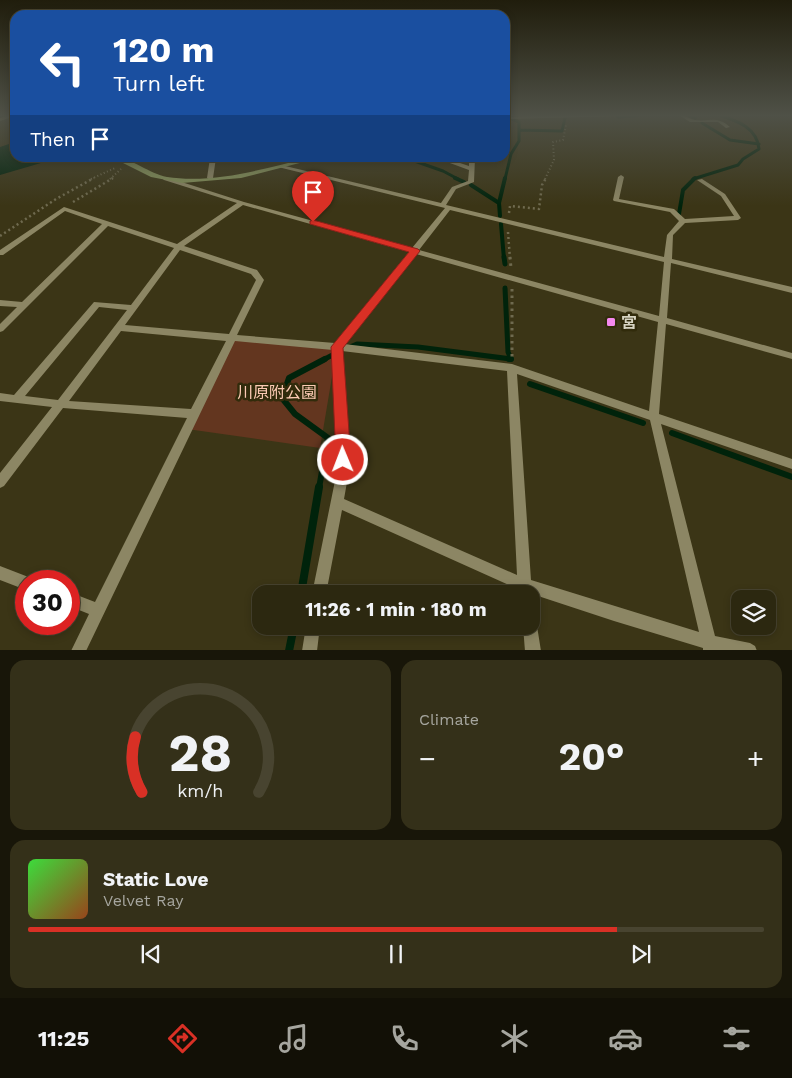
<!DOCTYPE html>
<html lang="en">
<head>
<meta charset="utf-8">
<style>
	:root { --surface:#2c2810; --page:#343019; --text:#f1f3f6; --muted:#a6a69f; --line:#484430; --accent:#d93025 }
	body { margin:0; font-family:"Work Sans","Noto Sans JP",sans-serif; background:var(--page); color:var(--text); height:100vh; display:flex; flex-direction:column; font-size:19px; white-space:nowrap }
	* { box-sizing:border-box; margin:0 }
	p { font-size:16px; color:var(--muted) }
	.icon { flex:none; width:28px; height:28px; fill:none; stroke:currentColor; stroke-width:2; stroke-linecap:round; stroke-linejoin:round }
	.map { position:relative; height:650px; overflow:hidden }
	.details { display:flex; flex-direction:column; gap:10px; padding:10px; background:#181609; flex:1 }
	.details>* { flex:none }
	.banner { position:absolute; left:10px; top:10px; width:500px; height:152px; border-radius:15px; box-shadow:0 2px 8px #0003,0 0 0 1px var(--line); background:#1a4fa0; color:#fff; overflow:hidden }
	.controls { position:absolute; left:731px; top:590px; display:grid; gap:10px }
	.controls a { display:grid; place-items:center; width:45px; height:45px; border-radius:10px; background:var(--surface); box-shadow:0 2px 8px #0003,0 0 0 1px var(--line); font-size:25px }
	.speed { position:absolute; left:15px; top:570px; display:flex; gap:10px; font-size:25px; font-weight:700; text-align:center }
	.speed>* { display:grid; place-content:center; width:65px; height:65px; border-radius:50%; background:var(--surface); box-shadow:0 2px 8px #0003,0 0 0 1px var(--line); line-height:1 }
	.speed .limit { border:8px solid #d22; background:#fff; color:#111 }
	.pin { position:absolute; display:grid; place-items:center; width:42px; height:42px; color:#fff; margin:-51px -21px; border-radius:50% 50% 50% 0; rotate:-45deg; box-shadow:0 0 5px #0007 }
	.pin .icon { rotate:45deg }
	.me { position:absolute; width:55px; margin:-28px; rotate:359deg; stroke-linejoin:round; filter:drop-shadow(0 0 4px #0008) }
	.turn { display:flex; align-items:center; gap:18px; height:105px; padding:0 20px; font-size:22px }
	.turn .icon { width:65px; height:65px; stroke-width:2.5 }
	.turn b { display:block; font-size:35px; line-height:42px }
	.then { display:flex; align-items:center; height:48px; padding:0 20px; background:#0003; gap:10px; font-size:19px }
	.big { font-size:38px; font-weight:700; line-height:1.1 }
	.details .card { flex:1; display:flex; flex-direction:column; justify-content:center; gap:8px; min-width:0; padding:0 18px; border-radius:15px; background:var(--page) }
	.details .dial { align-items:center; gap:0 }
	.dial svg { height:130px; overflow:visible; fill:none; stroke:var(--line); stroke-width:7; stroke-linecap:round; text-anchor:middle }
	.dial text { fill:var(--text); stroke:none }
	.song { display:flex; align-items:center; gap:15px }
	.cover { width:60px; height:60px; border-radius:8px; background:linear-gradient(135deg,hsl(120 70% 55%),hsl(20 70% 35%)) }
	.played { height:5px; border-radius:2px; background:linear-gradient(90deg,var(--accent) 80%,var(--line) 80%) }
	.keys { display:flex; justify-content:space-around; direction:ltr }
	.heat { display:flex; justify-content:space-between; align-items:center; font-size:28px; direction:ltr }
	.details .tiles { flex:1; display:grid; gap:10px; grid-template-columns:1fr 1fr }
	.card:last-child { grid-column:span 2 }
	.trip { position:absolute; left:252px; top:585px; width:288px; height:50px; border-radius:15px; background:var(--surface); box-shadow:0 2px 8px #0003,0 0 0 1px var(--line); font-weight:700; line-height:50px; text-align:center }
	.dock { display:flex; height:80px; justify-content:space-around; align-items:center; background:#121006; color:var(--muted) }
	.dock .icon { width:35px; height:35px }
	.dock .active { color:var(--accent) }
	.dock b { font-size:22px; color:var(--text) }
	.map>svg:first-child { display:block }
	.green { fill:#63361f }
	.water { fill:#00230b }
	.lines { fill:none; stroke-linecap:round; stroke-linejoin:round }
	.stream-far4 { stroke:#00230b; stroke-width:3 }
	.stream-far3 { stroke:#00230b; stroke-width:4 }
	.stream-far2 { stroke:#00230b; stroke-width:5 }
	.stream-far1 { stroke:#00230b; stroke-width:6 }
	.stream { stroke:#00230b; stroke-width:8 }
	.path-far2 { stroke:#6f6a4f; stroke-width:2; stroke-dasharray:1 2.5; stroke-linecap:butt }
	.path-far1 { stroke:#6f6a4f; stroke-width:2.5; stroke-dasharray:2 3; stroke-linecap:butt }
	.path { stroke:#6f6a4f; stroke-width:3; stroke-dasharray:2.5 4; stroke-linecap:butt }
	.minor { fill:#8c8664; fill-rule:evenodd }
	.major { fill:#849059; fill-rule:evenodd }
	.route { fill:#d93025; stroke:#8d1f18 }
	.poi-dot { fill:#f589ef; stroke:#312b0b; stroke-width:2 }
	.labels { text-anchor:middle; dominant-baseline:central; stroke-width:5; stroke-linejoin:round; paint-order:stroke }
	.poi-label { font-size:16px; font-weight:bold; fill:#d7d4c2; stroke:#312b0b; text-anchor:start }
	.park-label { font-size:16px; fill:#fbcab3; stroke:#312b0b }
</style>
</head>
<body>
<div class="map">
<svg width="792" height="651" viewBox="0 0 792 651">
	<rect width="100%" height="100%" fill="#3b3516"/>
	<!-- green -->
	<path class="green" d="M233,338L337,347L320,448L187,429Z"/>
	<!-- water -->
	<path class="water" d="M15,142V158H58L0,175V147Z"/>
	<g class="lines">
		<!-- stream-far4 -->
		<path class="stream-far4" d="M688,115L695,118
			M618,117L643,115
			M0,118L7,115
			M702,123L730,140L759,144
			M520,130L562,131L565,118
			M406,158L443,171L458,179
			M505,179L511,154L519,141V122L512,119
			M693,179L738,165L743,159L759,149C757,127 737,121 719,115"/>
		<!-- stream-far3 -->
		<path class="stream-far3" d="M455,178L464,182
			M471,185L499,203
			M679,214L683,190L695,178
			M500,216L499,203L505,178
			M501,224L504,259"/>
		<!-- stream-far2 -->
		<path class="stream-far2" d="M504,257L505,264
			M505,288L508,352L511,359
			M350,347L357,344L418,347L511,359
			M323,360L338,352"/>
		<!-- stream-far1 -->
		<path class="stream-far1" d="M509,359H511
			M530,384L643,423
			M672,433L792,477
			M319,488L328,438L295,414L282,398L289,378L325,359"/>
		<!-- stream -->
		<path class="stream" d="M301,594L319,487
			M289,651L294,626"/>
		<!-- path-far2 -->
		<path class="path-far2" d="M91,179L115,168
			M110,179L121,169
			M545,179L554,160L553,142L563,140L566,125"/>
		<!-- path-far1 -->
		<path class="path-far1" d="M73,202L113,178
			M509,213L510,206L539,209L542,185L546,178
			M508,232L510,259
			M0,236L56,199L94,178"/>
		<!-- path -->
		<path class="path" d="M510,257L511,268
			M512,289V358"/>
		<!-- minor -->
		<path class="minor" d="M9,115L15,116L0,121V118Z
			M562,115H623L621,116L505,119V117Z
			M679,115C685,115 689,119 695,120C711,122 716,115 730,127L726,128L718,122H690Z
			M210,158H216L213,178L210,180L207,178Z
			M439,158H445L469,166V158H475L474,182L456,189L446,205L664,257L667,235L679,221L670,212L614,201L613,200L618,177L621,175L624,177L619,199L674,209L685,219L734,216L721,196L697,180L702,179L725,194L741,218L738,220L685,223L673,235L672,259L792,287V293L671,263L667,318L792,353V359L666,324L659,414L792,459V469L661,424L715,636L750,643L755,646L757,651H703V648L614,621L532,594L531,596V594H518V589L342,510L326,594H312L337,471L338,449L333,350L235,341L86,651H71L89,614L69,606V592L95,602L187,418L63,408L4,486L0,488V473L52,407L0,401V393L14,395L94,302L131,305L174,248L108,226L3,331L0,332V324L17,307L0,306V300L22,302L102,224L65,211L3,255H0V250L64,207L177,244L237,203L164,180L163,179L166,177L244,202L412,248L445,208L278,167L281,165L441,203L452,187L468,181L469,170L439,159ZM243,205L409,252L335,343L237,335L264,280L257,270L184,246ZM450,210L664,262L659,316L419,250ZM180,250L251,274L256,280L229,334L125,325ZM416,254L658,322L649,411L512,364L344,344ZM99,307L127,310L58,400L25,396ZM121,331L226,341L191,409L69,401ZM342,351L507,371L517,575L344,499L349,471L350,449ZM517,374L650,420L699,632L531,580Z
			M0,566L31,578L32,581H26V590L0,580Z
			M531,619L535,621L537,626L541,651H525L523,626H531Z
			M306,626H320L317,651H302Z"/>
		<!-- major -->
		<path class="major" d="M113,158C129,156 149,174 167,177C213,184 263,169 308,158H319L241,178L182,183L151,177Z"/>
	</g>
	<!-- sky -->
	<linearGradient id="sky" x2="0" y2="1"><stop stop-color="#201d0c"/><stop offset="0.56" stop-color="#4f5147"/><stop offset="1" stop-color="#4f5147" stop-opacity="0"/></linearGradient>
	<rect width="792" height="206" fill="url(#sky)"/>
	<!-- route -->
	<path class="route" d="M313,220L418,249L420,251L343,348L351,460L349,465L343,467L338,465L336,460L331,347L409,252L310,224V221Z"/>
	<!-- markers -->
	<rect class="poi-dot" x="606" y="317" width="10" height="10" rx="2.5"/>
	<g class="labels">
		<!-- poi labels -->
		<g class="poi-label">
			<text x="621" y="322">宮</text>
		</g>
		<!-- park labels -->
		<g class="park-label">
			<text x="277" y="392">川原附公園</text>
		</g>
	</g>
</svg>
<div class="controls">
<a><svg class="icon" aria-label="layers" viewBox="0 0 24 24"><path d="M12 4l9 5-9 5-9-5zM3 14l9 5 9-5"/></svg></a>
</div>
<div class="speed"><div class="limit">30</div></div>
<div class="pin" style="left:313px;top:222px;background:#d93025"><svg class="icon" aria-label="arrive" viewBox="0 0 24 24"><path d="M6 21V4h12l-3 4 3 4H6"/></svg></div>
<svg class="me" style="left:343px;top:460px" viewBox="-20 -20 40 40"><circle r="17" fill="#d93025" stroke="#fff" stroke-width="3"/><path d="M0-11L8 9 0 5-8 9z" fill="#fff"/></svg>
<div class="trip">11:26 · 1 min · 180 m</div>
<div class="banner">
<div class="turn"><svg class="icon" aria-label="left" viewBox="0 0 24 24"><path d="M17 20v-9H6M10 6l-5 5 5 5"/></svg><div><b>120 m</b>Turn left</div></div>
<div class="then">Then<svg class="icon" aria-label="arrive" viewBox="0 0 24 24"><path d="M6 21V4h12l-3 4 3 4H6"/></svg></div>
</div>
</div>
<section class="details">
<div class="tiles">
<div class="card dial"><svg viewBox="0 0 100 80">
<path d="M14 69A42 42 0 1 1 86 69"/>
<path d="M14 69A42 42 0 0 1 10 35" stroke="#d93025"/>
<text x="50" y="56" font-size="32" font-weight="700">28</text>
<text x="50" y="72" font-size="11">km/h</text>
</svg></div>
<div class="card"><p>Climate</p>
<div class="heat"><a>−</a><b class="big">20°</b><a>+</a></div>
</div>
<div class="card">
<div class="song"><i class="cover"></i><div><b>Static Love</b><p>Velvet Ray</p></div></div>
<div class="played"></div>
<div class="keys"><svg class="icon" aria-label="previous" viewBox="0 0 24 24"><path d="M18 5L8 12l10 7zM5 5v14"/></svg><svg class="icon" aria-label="pause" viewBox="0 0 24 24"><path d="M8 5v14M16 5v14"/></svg><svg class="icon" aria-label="next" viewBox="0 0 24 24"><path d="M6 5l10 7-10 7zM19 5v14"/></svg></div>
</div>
</div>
</section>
<nav class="dock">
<b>11:25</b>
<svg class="icon active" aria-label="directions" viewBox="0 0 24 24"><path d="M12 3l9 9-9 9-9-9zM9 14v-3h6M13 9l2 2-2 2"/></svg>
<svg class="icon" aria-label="music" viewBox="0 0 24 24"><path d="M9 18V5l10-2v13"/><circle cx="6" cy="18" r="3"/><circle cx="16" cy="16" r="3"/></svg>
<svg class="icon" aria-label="phone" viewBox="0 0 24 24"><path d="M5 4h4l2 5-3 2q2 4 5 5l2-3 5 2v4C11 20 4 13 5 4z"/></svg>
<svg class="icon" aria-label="climate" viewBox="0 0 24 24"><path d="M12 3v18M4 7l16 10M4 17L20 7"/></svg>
<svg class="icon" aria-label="car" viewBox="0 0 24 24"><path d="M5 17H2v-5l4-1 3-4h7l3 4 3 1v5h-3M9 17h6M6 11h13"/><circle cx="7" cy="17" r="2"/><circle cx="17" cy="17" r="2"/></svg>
<svg class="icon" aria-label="filters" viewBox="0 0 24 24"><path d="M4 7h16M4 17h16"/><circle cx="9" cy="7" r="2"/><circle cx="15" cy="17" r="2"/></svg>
</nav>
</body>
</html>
